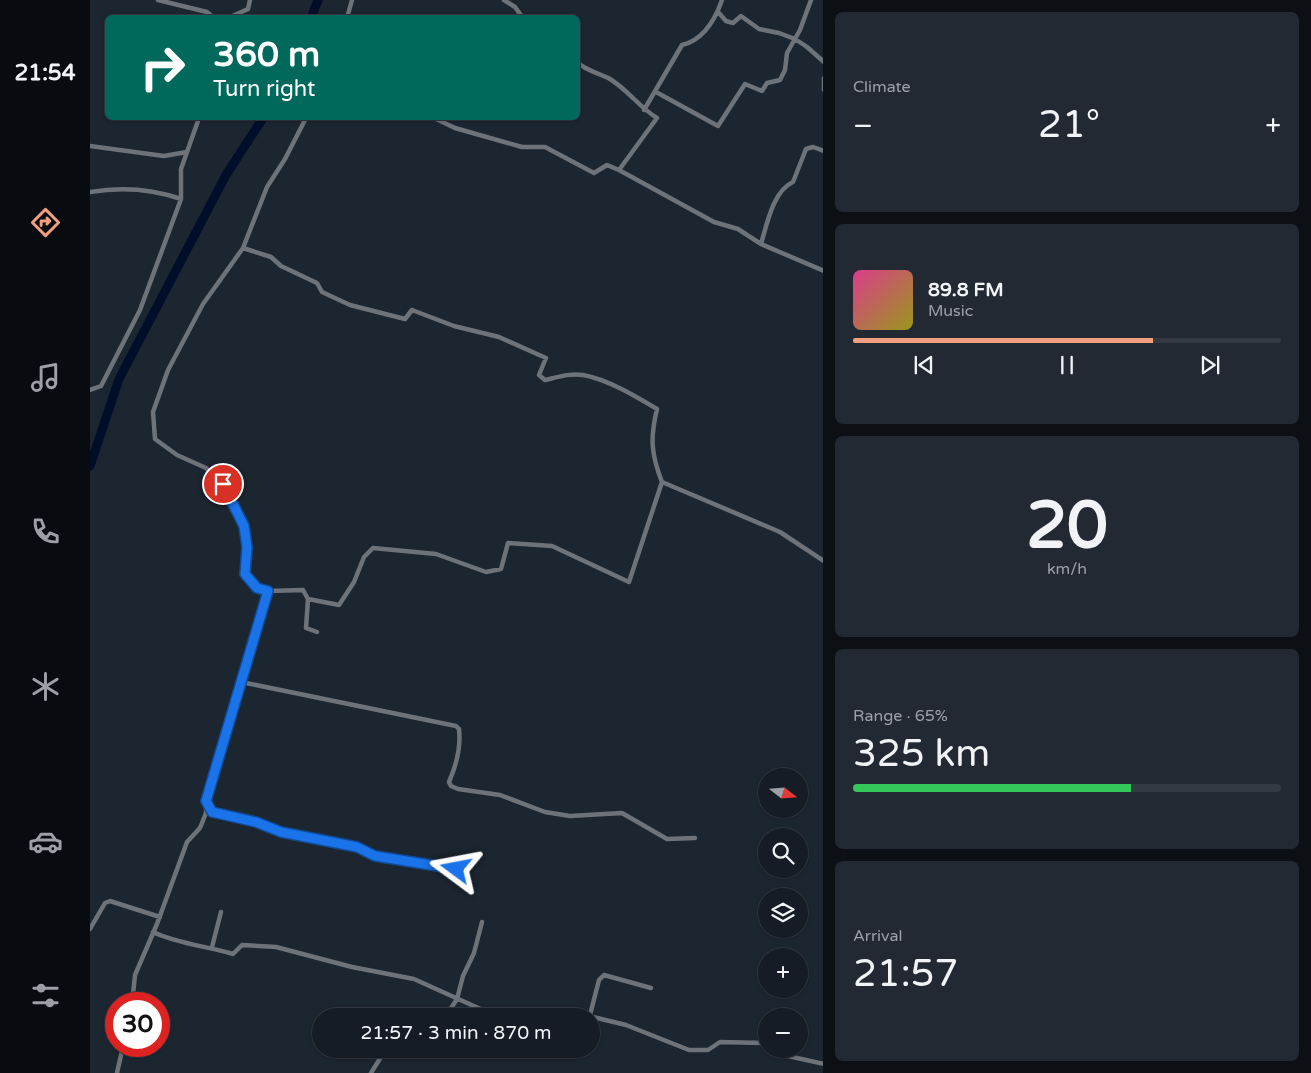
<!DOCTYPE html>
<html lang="en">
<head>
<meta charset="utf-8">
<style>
	:root { --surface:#151c25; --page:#222932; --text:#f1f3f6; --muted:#9da1a7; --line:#343a42; --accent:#f2a07f }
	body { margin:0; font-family:"Varela Round",sans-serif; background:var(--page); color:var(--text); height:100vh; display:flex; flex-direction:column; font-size:19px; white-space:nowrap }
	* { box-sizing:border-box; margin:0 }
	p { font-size:16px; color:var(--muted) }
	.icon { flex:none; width:28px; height:28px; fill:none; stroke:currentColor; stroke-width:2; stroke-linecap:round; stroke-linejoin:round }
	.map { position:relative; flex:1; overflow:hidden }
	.drawer { display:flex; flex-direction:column; gap:12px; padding:12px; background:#0c0f14; width:488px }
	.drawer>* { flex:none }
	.top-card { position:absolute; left:15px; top:15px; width:475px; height:105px; border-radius:8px; box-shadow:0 1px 4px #0004,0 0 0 1px var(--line); background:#00695c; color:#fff; overflow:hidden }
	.needle { width:32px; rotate:107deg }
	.buttons { position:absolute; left:668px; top:768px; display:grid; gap:10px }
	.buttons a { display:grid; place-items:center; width:50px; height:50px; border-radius:50%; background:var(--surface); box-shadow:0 1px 4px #0004,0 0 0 1px var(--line); font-size:25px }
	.speed { position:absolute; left:15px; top:992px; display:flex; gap:10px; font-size:25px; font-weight:700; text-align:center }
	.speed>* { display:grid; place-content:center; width:65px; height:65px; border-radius:50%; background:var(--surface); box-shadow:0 1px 4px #0004,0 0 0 1px var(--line); line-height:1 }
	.speed .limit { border:8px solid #d22; background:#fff; color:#111 }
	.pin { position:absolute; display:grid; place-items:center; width:42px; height:42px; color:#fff; margin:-21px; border:2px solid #fff; border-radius:50%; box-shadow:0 1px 5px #0007 }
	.me { position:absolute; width:55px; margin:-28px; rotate:283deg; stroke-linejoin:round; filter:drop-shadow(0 0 4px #0008) }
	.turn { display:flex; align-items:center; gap:18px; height:105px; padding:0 25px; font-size:22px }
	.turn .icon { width:65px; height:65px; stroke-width:2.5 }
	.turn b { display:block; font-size:35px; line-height:42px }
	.big { font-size:38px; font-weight:600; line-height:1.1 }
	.drawer .card { flex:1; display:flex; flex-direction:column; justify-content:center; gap:8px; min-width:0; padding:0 18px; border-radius:8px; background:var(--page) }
	.drawer .dial { align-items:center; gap:0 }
	.dial b { font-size:65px; line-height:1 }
	.song { display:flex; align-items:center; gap:15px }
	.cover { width:60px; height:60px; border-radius:8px; background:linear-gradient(135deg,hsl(330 70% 55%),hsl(60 70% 35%)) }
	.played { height:5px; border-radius:2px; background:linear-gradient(90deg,var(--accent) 70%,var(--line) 70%) }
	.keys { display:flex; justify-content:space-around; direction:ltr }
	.heat { display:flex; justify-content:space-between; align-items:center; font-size:28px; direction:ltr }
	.charge { height:8px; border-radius:4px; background:linear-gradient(90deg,#34c759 65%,var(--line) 0) }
	.trip { position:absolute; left:222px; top:1008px; width:288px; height:50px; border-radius:25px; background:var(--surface); box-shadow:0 1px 4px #0004,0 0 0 1px var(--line); font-weight:600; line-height:50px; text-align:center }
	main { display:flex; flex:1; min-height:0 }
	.menu { display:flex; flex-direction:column; width:90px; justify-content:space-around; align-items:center; background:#080b0f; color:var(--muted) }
	.menu .icon { width:35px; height:35px }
	.menu .current { color:var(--accent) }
	.menu b { font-size:22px; color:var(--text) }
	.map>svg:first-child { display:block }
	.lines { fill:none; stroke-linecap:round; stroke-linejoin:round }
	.river { stroke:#000e29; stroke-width:9 }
	.street { stroke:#6d7379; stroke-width:4.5 }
	.route-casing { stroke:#114b97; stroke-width:12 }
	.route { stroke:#1a73e8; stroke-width:9 }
</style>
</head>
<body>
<main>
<nav class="menu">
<b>21:54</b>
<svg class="icon current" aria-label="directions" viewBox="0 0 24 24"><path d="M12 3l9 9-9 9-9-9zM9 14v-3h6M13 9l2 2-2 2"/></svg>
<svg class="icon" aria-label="music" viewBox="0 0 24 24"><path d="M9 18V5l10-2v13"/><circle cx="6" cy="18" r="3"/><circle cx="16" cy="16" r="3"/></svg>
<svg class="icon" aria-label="phone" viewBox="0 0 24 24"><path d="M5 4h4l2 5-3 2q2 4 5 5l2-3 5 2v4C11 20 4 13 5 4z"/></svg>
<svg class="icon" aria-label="climate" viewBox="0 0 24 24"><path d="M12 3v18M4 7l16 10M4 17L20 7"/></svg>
<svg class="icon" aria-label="car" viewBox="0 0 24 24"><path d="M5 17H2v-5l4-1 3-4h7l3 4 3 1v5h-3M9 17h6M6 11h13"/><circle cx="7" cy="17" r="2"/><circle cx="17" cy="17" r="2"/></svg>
<svg class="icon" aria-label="filters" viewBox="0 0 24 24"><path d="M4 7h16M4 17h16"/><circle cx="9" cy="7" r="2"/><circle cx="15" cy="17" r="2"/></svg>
</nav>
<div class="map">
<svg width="734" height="1073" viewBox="0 0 734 1073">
	<rect width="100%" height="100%" fill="#1c2631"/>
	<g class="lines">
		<!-- river -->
		<path class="river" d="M221,18L228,0
			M0,466L29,379L136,175L173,118"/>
		<!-- street -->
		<path class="street" d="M68,0L117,12L124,18
			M414,0L425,7L433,18
			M628,12L636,21L643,23L651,16L669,29L689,33L705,39L717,47L734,62
			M138,18L158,9L160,0
			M257,18L262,0
			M488,63C497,71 509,73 520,79C538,90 549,107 567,118L529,170
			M734,78V90
			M566,92L628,126L655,84L672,91L677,83L690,80L695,70L697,53L710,30L721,0
			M554,110L592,45C614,40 625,20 632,0
			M344,118L365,128L432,147H455L504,173L517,165L529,170L624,222L648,229L671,244L734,271
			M0,146L74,156L97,152
			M0,192C30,187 62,189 91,199
			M671,244C677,224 683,191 703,182L716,149L723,147L734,151
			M153,248L181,257L191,266L227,283L232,292L260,305L315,319L322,310L364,326L409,337L456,358L449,375L455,380C468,377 480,373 493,375C517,379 547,397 567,409C560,438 561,454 572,482L690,532L734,561
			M0,390L11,386L50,310L91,199V169L109,118
			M178,591L213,590L218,599L249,605L264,582L274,557L283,548L346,554L396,572L411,569L418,543L462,546L539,582L572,482
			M218,599L216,628L227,632
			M151,682L366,726L369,729C371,747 366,766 359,782L361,786L368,789L410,795L455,812L480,816L532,813L577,839L605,838
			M117,802L122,812L166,822L191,832L267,847L285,856L366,869
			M0,929L15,903L20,901L70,917
			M63,932C88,944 117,946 143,954L152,945L186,947L262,967L324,979L406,1016
			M122,947L131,912
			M42,1004L45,975L67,924L97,842L110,828L116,813V801L178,591L167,588L155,574L157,547L154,526L133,484L116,468L87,455L65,439L63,412L78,370L113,304L153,248L177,187L195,159L216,118
			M500,1015L509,980L514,975L561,988
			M356,1016L367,999L373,976L384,953L392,922
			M499,1016L536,1025L599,1050H618L630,1042L676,1043
			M306,1049L340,1053L342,1049
			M471,1049L479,1051L482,1049
			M689,1049L698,1056L734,1064
			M27,1073L33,1046
			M281,1073L296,1049"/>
	</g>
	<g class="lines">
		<defs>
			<path id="route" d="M133,484L154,526L157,547L155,574L167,588L178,591L116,801L122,812L166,822L191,832L267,847L285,856L366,869"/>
		</defs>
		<!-- route casing -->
		<use href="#route" class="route-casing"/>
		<!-- route -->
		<use href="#route" class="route"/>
	</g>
</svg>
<div class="buttons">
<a><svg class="needle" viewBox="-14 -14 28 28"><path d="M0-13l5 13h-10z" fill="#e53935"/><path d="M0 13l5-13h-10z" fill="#9da1a7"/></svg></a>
<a><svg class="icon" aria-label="search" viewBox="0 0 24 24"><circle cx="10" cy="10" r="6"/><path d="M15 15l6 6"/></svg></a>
<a><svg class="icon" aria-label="layers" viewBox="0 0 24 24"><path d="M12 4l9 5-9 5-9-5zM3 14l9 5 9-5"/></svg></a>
<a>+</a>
<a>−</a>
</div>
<div class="speed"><div class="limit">30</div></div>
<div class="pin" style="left:133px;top:484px;background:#d93025"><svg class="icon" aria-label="arrive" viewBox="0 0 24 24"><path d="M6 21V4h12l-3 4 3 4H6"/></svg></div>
<svg class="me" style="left:366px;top:869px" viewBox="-20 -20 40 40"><path d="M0-17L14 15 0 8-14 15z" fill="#1a73e8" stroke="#fff" stroke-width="4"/></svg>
<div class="trip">21:57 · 3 min · 870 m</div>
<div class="top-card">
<div class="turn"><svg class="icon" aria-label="right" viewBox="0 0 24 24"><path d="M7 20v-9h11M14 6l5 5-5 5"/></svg><div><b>360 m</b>Turn right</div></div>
</div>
</div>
<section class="drawer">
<div class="card"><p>Climate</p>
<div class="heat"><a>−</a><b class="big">21°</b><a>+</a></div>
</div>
<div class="card">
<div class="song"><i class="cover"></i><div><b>89.8 FM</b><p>Music</p></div></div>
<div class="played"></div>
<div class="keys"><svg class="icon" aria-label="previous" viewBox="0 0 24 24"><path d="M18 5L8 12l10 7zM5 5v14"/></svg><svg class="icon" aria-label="pause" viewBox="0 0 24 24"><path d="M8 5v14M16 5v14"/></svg><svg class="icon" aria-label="next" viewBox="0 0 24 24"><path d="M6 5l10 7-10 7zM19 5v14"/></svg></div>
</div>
<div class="card dial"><b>20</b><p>km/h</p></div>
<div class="card"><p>Range · 65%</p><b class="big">325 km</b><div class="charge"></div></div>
<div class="card"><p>Arrival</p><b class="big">21:57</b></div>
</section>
</main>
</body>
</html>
